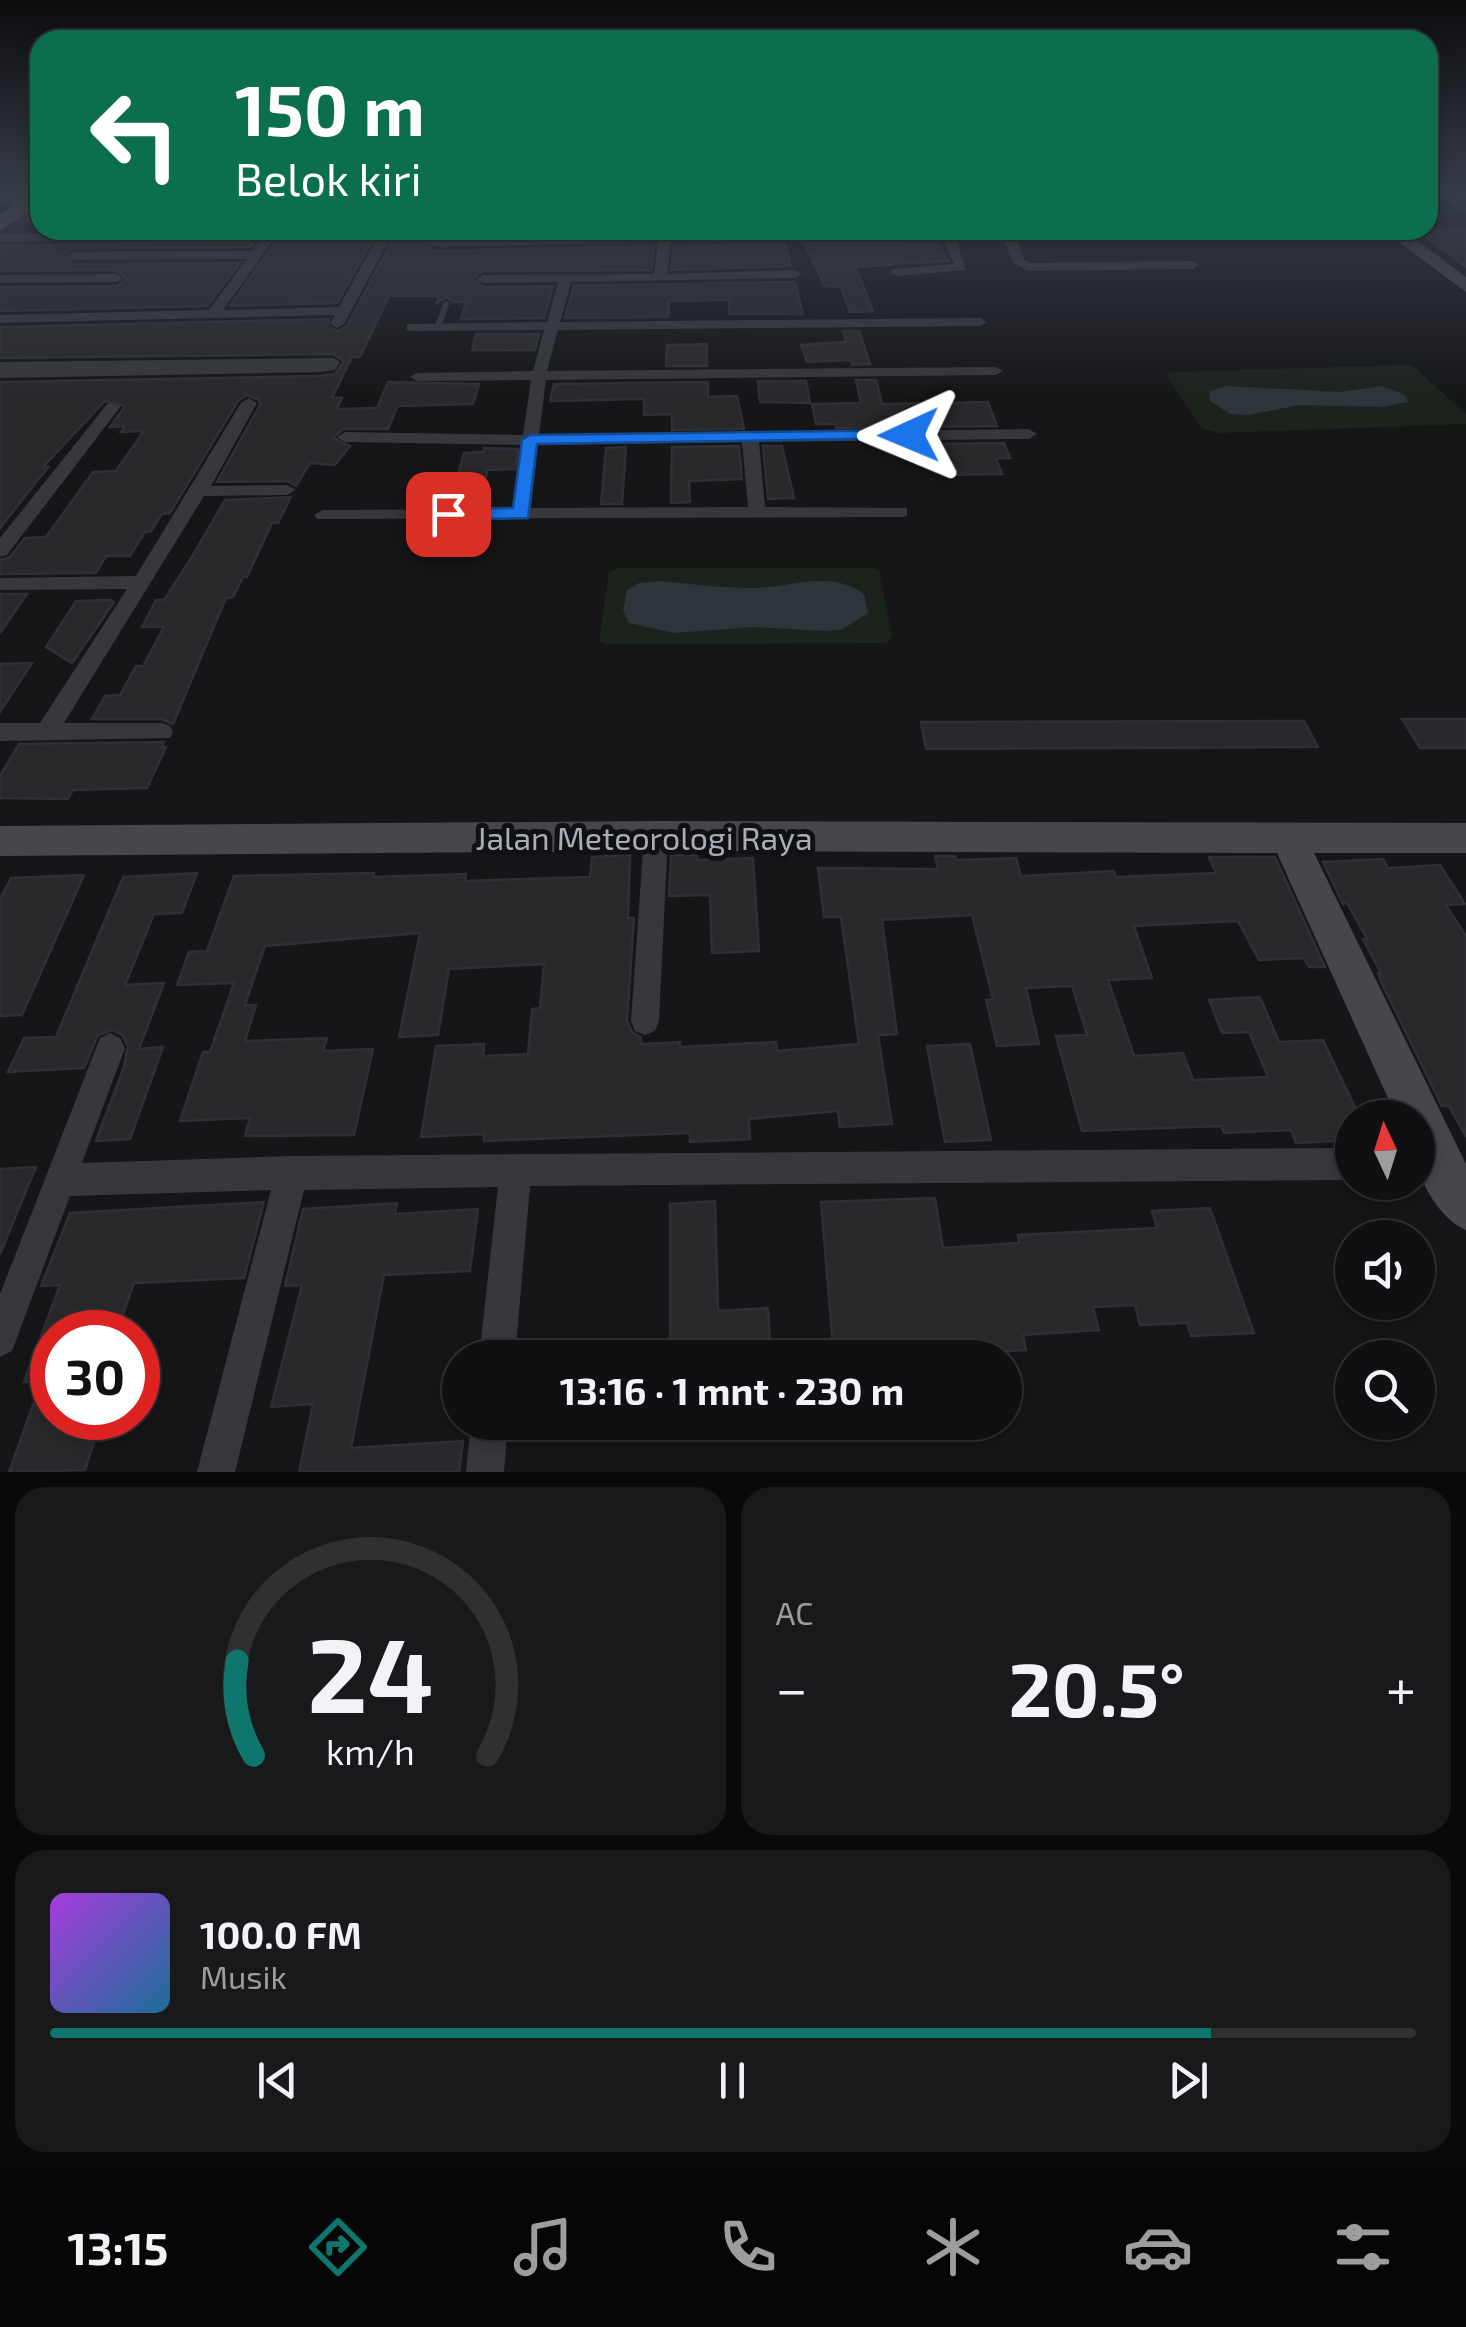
<!DOCTYPE html>
<html lang="id">
<head>
<meta charset="utf-8">
<style>
	:root { --surface:#101012; --page:#19191b; --text:#f1f3f6; --muted:#9c9d9f; --line:#303032; --accent:#0f766e }
	body { margin:0; font-family:"Exo 2",sans-serif; background:var(--page); color:var(--text); height:100vh; display:flex; flex-direction:column; font-size:38px; white-space:nowrap }
	* { box-sizing:border-box; margin:0 }
	p { font-size:32px; color:var(--muted) }
	.icon { flex:none; width:55px; height:55px; fill:none; stroke:currentColor; stroke-width:2; stroke-linecap:round; stroke-linejoin:round }
	.map { position:relative; height:1472px; overflow:hidden }
	.sheet { display:flex; flex-direction:column; gap:15px; padding:15px; background:#09090a; flex:1 }
	.sheet>* { flex:none }
	.hud { position:absolute; left:30px; top:30px; width:1408px; height:210px; border-radius:30px; box-shadow:0 5px 15px #0003,0 0 0 2px var(--line); background:#0b6e4f; color:#fff; overflow:hidden }
	.needle { width:65px; rotate:356deg }
	.tools { position:absolute; left:1335px; top:1100px; display:grid; gap:20px }
	.tools a { display:grid; place-items:center; width:100px; height:100px; border-radius:50%; background:var(--surface); box-shadow:0 5px 15px #0003,0 0 0 2px var(--line); font-size:50px }
	.speed { position:absolute; left:30px; top:1310px; display:flex; gap:20px; font-size:50px; font-weight:700; text-align:center }
	.speed>* { display:grid; place-content:center; width:130px; height:130px; border-radius:50%; background:var(--surface); box-shadow:0 5px 15px #0003,0 0 0 2px var(--line); line-height:1 }
	.speed .limit { border:15px solid #d22; background:#fff; color:#111 }
	.pin { position:absolute; display:grid; place-items:center; width:85px; height:85px; color:#fff; margin:-42px; border-radius:20px; box-shadow:0 5px 15px #0006 }
	.me { position:absolute; width:110px; margin:-55px; rotate:269deg; stroke-linejoin:round; filter:drop-shadow(0 0 8px #0008) }
	.turn { display:flex; align-items:center; gap:35px; height:210px; padding:0 40px; font-size:45px }
	.turn .icon { width:130px; height:130px; stroke-width:2.5 }
	.turn b { display:block; font-size:70px; line-height:85px }
	.big { font-size:75px; font-weight:700; line-height:1.1 }
	.sheet .tile { flex:1; display:flex; flex-direction:column; justify-content:center; gap:15px; min-width:0; padding:0 35px; border-radius:30px; background:var(--page) }
	.sheet .dial { align-items:center; gap:0 }
	.dial svg { height:260px; overflow:visible; fill:none; stroke:var(--line); stroke-width:7; stroke-linecap:round; text-anchor:middle }
	.dial text { fill:var(--text); stroke:none }
	.song { display:flex; align-items:center; gap:30px }
	.cover { width:120px; height:120px; border-radius:15px; background:linear-gradient(135deg,hsl(280 70% 55%),hsl(200 70% 35%)) }
	.played { height:10px; border-radius:5px; background:linear-gradient(90deg,var(--accent) 85%,var(--line) 85%) }
	.keys { display:flex; justify-content:space-around; direction:ltr }
	.heat { display:flex; justify-content:space-between; align-items:center; font-size:55px; direction:ltr }
	.sheet .tiles { flex:1; display:grid; gap:15px; grid-template-columns:1fr 1fr }
	.tile:last-child { grid-column:span 2 }
	.trip { position:absolute; left:442px; top:1340px; width:580px; height:100px; border-radius:50px; background:var(--surface); box-shadow:0 5px 15px #0003,0 0 0 2px var(--line); font-weight:700; line-height:100px; text-align:center }
	.menu { display:flex; height:160px; justify-content:space-around; align-items:center; background:#060607; color:var(--muted) }
	.menu .icon { width:70px; height:70px }
	.menu .active { color:var(--accent) }
	.menu b { font-size:45px; color:var(--text) }
	.map>svg:first-child { display:block }
	.green { fill:#1c231d }
	.water { fill:#2c353c }
	.building { fill:#29292c; stroke:#303034; stroke-width:2.5 }
	.lines { fill:none; stroke-linecap:round; stroke-linejoin:round }
	.lane { stroke:#37383d; stroke-width:6 }
	.street { fill:#37383d; fill-rule:evenodd }
	.secondary { fill:#45474d; fill-rule:evenodd }
	.highway { fill:#63666e; fill-rule:evenodd }
	.route { fill:#1a73e8; stroke:#114b97; stroke-width:2.5 }
	.labels { text-anchor:middle; dominant-baseline:central; stroke-width:10; stroke-linejoin:round; paint-order:stroke }
	.street-label { font-size:32px; fill:#a8adb8; stroke:#111113 }
</style>
</head>
<body>
<div class="map">
<svg width="1466" height="1472" viewBox="0 0 1466 1472">
	<rect width="100%" height="100%" fill="#161618"/>
	<!-- green -->
	<path class="green" d="M1406,365L1415,368L1466,414V424L1220,433L1202,429L1166,375L1172,372Z
		M620,568H873L879,571L892,636L886,643L605,644L599,641L609,572Z"/>
	<!-- water -->
	<path class="water" d="M1225,386L1340,392L1382,386L1405,395L1408,402L1382,407L1299,405L1248,415L1230,414L1210,401L1209,392Z
		M662,581C691,584 720,588 749,588C788,589 829,568 864,594L868,613L843,629L827,631L753,627L674,633L629,623L623,611L627,590L639,583Z"/>
	<!-- building -->
	<path class="building" d="M154,230H161L157,235L263,230L250,247L73,248L63,255L73,264L240,263L207,306L0,311V287L117,286L127,279L117,270L0,271V246L147,243L154,240Z
		M284,230H378L337,303L230,306Z
		M398,230H430L425,244L435,251L654,246L651,270L483,271L473,278L483,287L553,286L544,318L461,319L466,302H453L446,297L437,303L439,296H389L360,357H352L332,398H342L337,409L377,408L388,382L479,384L473,404L398,406L388,429H343L333,438L350,446L335,465L310,463L296,486L287,481L217,482L260,405L259,400L247,395L238,401L170,513L162,514L151,531L145,532L130,556H106L96,573L0,574V560L10,557L25,538L46,537L93,472L116,471L144,431L121,432L125,426L110,427L125,406L105,401L43,467H48L0,528V382L319,376L335,374L344,361L333,354L0,358V327L329,319L328,327L339,331L347,326Z
		M450,230H761L448,235Z
		M1416,230H1466V267L1419,232Z
		M936,241L948,261L856,267L873,311L850,312L841,287L825,286L804,243Z
		M785,244L791,266L671,270L674,246Z
		M795,282L803,314H729V300L669,301L668,317L565,318L574,286Z
		M843,331H859L870,364L852,365L851,360L807,362L801,345L846,342Z
		M476,334H539L535,350H472Z
		M707,344V366H666L667,345Z
		M856,380H876L882,404L988,402L997,426L836,428V424H816L812,404L861,403Z
		M758,381H806L810,403L760,402Z
		M708,382V397L737,396L744,429L672,430V414L644,415V399L550,401L554,384Z
		M1004,443L1010,458H996L1002,474L944,475L934,444Z
		M739,446L742,479L689,481L690,502L671,503L672,447Z
		M763,446H782L794,498L768,499Z
		M626,447L622,504H601L606,448Z
		M484,448L518,449L515,469L487,470L486,477L457,478L464,453L483,452Z
		M291,497L278,523H272L247,577H243L233,597L226,598L173,724L162,719H92L105,696L120,695L136,666H143L164,627H142L156,600H164L190,560L225,500Z
		M0,594H27L0,633Z
		M111,600L114,602L72,663L46,647L76,601Z
		M32,663L0,712V664Z
		M1402,719H1466V748H1420Z
		M1304,721L1318,747L926,749L921,722Z
		M164,742L162,747H166L147,788L73,790L68,799L0,798V776L19,744Z
		M630,855L628,918H634L627,1021L632,1032L641,1037V1044L680,1042V1047L776,1042L777,1051L859,1044L841,917H824L818,868L938,869L935,856H955L956,860L1016,858L1021,876L1114,871L1116,877L1216,873L1209,857H1275L1325,967H1309L1304,958L1259,960L1238,921L1134,926L1152,978L1108,980L1134,1056L1183,1053L1193,1080L1268,1077L1249,1032L1222,1033L1209,1000L1260,997L1279,1042L1323,1040L1360,1118H1352V1140L1296,1143L1291,1130L1224,1133L1221,1126L1082,1131L1056,1036L1087,1035L1072,986L1026,988L1039,1044L997,1046L986,1000L993,999L972,915L882,920L897,1034L878,1035L892,1124L840,1127L838,1111L749,1119L750,1139L690,1142V1133L484,1141V1134L421,1137L436,1046L484,1044L483,1056L528,1054L532,1009L540,1008L544,964L449,969L438,1035L399,1037L420,933L265,946L245,1005H256L245,1041L327,1038L323,1051L373,1049L354,1135L245,1136L250,1118L180,1121L203,1052H210L234,983L177,985L189,952L207,951L234,876L374,873L373,877L466,874L465,881L590,877L592,857Z
		M671,855H697V860L753,858L759,951L712,953L710,895L669,896Z
		M1383,859L1388,868L1440,865L1465,904L1446,905L1466,936V1137L1449,1106H1442L1382,984L1378,973H1381L1363,939H1367L1347,903L1343,904L1323,862Z
		M197,873L182,913L154,914L125,985L164,983L139,1049L163,1047L130,1139L96,1141L124,1067L128,1046L122,1035L112,1030L98,1035L84,1068L8,1072L24,1038L56,1037L123,877Z
		M84,875L22,1015L0,1016V899L11,878Z
		M970,1044L991,1140L945,1142L927,1046Z
		M36,1167L0,1254V1169Z
		M935,1198L943,1248L1019,1243L1018,1235L1157,1228L1152,1211L1210,1208L1254,1333L1191,1336L1187,1323L1140,1325L1135,1305L1093,1307L1099,1330L1023,1335L1026,1350L973,1353L972,1349L834,1358L821,1202Z
		M715,1201L718,1311L768,1308L771,1358H670V1204Z
		M264,1202L244,1278L134,1283L117,1332H52V1418H102L85,1470L9,1472L42,1380L24,1382L60,1285L41,1286L70,1213Z
		M397,1203L395,1214L478,1209L470,1271L384,1275L351,1448L463,1441L459,1472H299L313,1404L271,1407L302,1285L285,1286L303,1209Z"/>
	<g class="lines">
		<!-- lane -->
		<path class="lane" d="M1442,194L1466,211
			M438,326L446,304"/>
		<!-- street -->
		<path class="street" d="M40,199V205L0,206V200Z
			M6,217H40V223L2,222Z
			M268,230H280L223,310L339,307L382,230H394L344,324L337,328L330,324L335,315L0,323V315L209,310L247,259L73,260L67,256L73,252L252,251Z
			M434,230H446L442,239L1122,230L1116,234L1015,235L1024,260L1030,263L1193,261L1199,265L1193,269L1027,271L1013,262L1003,236L955,237L966,270L897,276L891,272L893,269L954,264L943,237L671,242L667,274L796,270L802,274L796,278L571,282L560,322L980,318L987,322L980,326L558,330L547,371L996,367L1003,371L996,375L546,380L539,435L1029,429L1037,434L1029,439L759,442L765,507L907,508V516L901,517L317,519L314,515L323,510L513,509L522,445L345,442L337,437L345,432L523,435L531,380L417,381L410,377L417,373L533,371L544,330L412,331L407,330V324L547,322L558,282L483,283L477,279L483,275L654,274L658,242L435,247L429,243ZM742,442L748,507L531,508L538,445Z
			M151,232V238L147,239L0,242V234Z
			M0,275L117,274L123,278L117,282L0,283Z
			M333,358L340,362L335,370L319,372L0,378V362Z
			M249,398L257,403L211,486L287,485L296,490L287,495L204,496L64,723H162L170,726L173,732L170,738L0,741V723H40L127,589L0,590V578L136,576L241,403Z
			M108,403L121,406L7,555L0,557V538Z
			M656,826L665,829L668,836L659,1021L655,1031L645,1035L635,1031L631,1021L644,836L647,829Z
			M110,1033L120,1038L125,1048L82,1163L292,1156L1352,1148V1180L530,1186L515,1358H479L498,1187L304,1190L235,1472H197L271,1190L70,1196L12,1351L0,1357V1294L100,1038Z
			M471,1422H508L504,1472H466Z"/>
		<!-- secondary -->
		<path class="secondary" d="M1383,230H1403L1466,277V292Z
			M656,821L1466,823V853H1314L1466,1164V1230C1444,1221 1424,1191 1418,1167C1414,1152 1418,1133 1418,1118H1397L1277,853L656,851L0,856V826Z"/>
		<!-- highway -->
		<path class="highway" d="M26,194H40V203L0,231V215Z"/>
	</g>
	<!-- sky -->
	<linearGradient id="sky" x2="0" y2="1"><stop stop-color="#0c0c0d"/><stop offset="0.48" stop-color="#363c48"/><stop offset="1" stop-color="#363c48" stop-opacity="0"/></linearGradient>
	<rect width="1466" height="400" fill="url(#sky)"/>
	<!-- route -->
	<path class="route" d="M909,430L915,432V438L537,444L528,518L448,520L439,514L448,509L513,508L522,440L530,435Z"/>
	<g class="labels">
		<!-- street labels -->
		<g class="street-label">
			<text x="644" y="837">Jalan Meteorologi Raya</text>
		</g>
	</g>
</svg>
<div class="tools">
<a><svg class="needle" viewBox="-14 -14 28 28"><path d="M0-13l5 13h-10z" fill="#e53935"/><path d="M0 13l5-13h-10z" fill="#9c9d9f"/></svg></a>
<a><svg class="icon" aria-label="sound" viewBox="0 0 24 24"><path d="M4 9h4l5-4v14l-5-4H4zM17 9q2 3 0 6"/></svg></a>
<a><svg class="icon" aria-label="search" viewBox="0 0 24 24"><circle cx="10" cy="10" r="6"/><path d="M15 15l6 6"/></svg></a>
</div>
<div class="speed"><div class="limit">30</div></div>
<div class="pin" style="left:448px;top:514px;background:#d93025"><svg class="icon" aria-label="arrive" viewBox="0 0 24 24"><path d="M6 21V4h12l-3 4 3 4H6"/></svg></div>
<svg class="me" style="left:909px;top:435px" viewBox="-20 -20 40 40"><path d="M0-17L14 15 0 8-14 15z" fill="#1a73e8" stroke="#fff" stroke-width="4"/></svg>
<div class="trip">13:16 · 1 mnt · 230 m</div>
<div class="hud">
<div class="turn"><svg class="icon" aria-label="left" viewBox="0 0 24 24"><path d="M17 20v-9H6M10 6l-5 5 5 5"/></svg><div><b>150 m</b>Belok kiri</div></div>
</div>
</div>
<section class="sheet">
<div class="tiles">
<div class="tile dial"><svg viewBox="0 0 100 80">
<path d="M14 69A42 42 0 1 1 86 69"/>
<path d="M14 69A42 42 0 0 1 9 40" stroke="#0f766e"/>
<text x="50" y="56" font-size="32" font-weight="700">24</text>
<text x="50" y="72" font-size="11">km/h</text>
</svg></div>
<div class="tile"><p>AC</p>
<div class="heat"><a>−</a><b class="big">20.5°</b><a>+</a></div>
</div>
<div class="tile">
<div class="song"><i class="cover"></i><div><b>100.0 FM</b><p>Musik</p></div></div>
<div class="played"></div>
<div class="keys"><svg class="icon" aria-label="previous" viewBox="0 0 24 24"><path d="M18 5L8 12l10 7zM5 5v14"/></svg><svg class="icon" aria-label="pause" viewBox="0 0 24 24"><path d="M8 5v14M16 5v14"/></svg><svg class="icon" aria-label="next" viewBox="0 0 24 24"><path d="M6 5l10 7-10 7zM19 5v14"/></svg></div>
</div>
</div>
</section>
<nav class="menu">
<b>13:15</b>
<svg class="icon active" aria-label="directions" viewBox="0 0 24 24"><path d="M12 3l9 9-9 9-9-9zM9 14v-3h6M13 9l2 2-2 2"/></svg>
<svg class="icon" aria-label="music" viewBox="0 0 24 24"><path d="M9 18V5l10-2v13"/><circle cx="6" cy="18" r="3"/><circle cx="16" cy="16" r="3"/></svg>
<svg class="icon" aria-label="phone" viewBox="0 0 24 24"><path d="M5 4h4l2 5-3 2q2 4 5 5l2-3 5 2v4C11 20 4 13 5 4z"/></svg>
<svg class="icon" aria-label="climate" viewBox="0 0 24 24"><path d="M12 3v18M4 7l16 10M4 17L20 7"/></svg>
<svg class="icon" aria-label="car" viewBox="0 0 24 24"><path d="M5 17H2v-5l4-1 3-4h7l3 4 3 1v5h-3M9 17h6M6 11h13"/><circle cx="7" cy="17" r="2"/><circle cx="17" cy="17" r="2"/></svg>
<svg class="icon" aria-label="filters" viewBox="0 0 24 24"><path d="M4 7h16M4 17h16"/><circle cx="9" cy="7" r="2"/><circle cx="15" cy="17" r="2"/></svg>
</nav>
</body>
</html>
